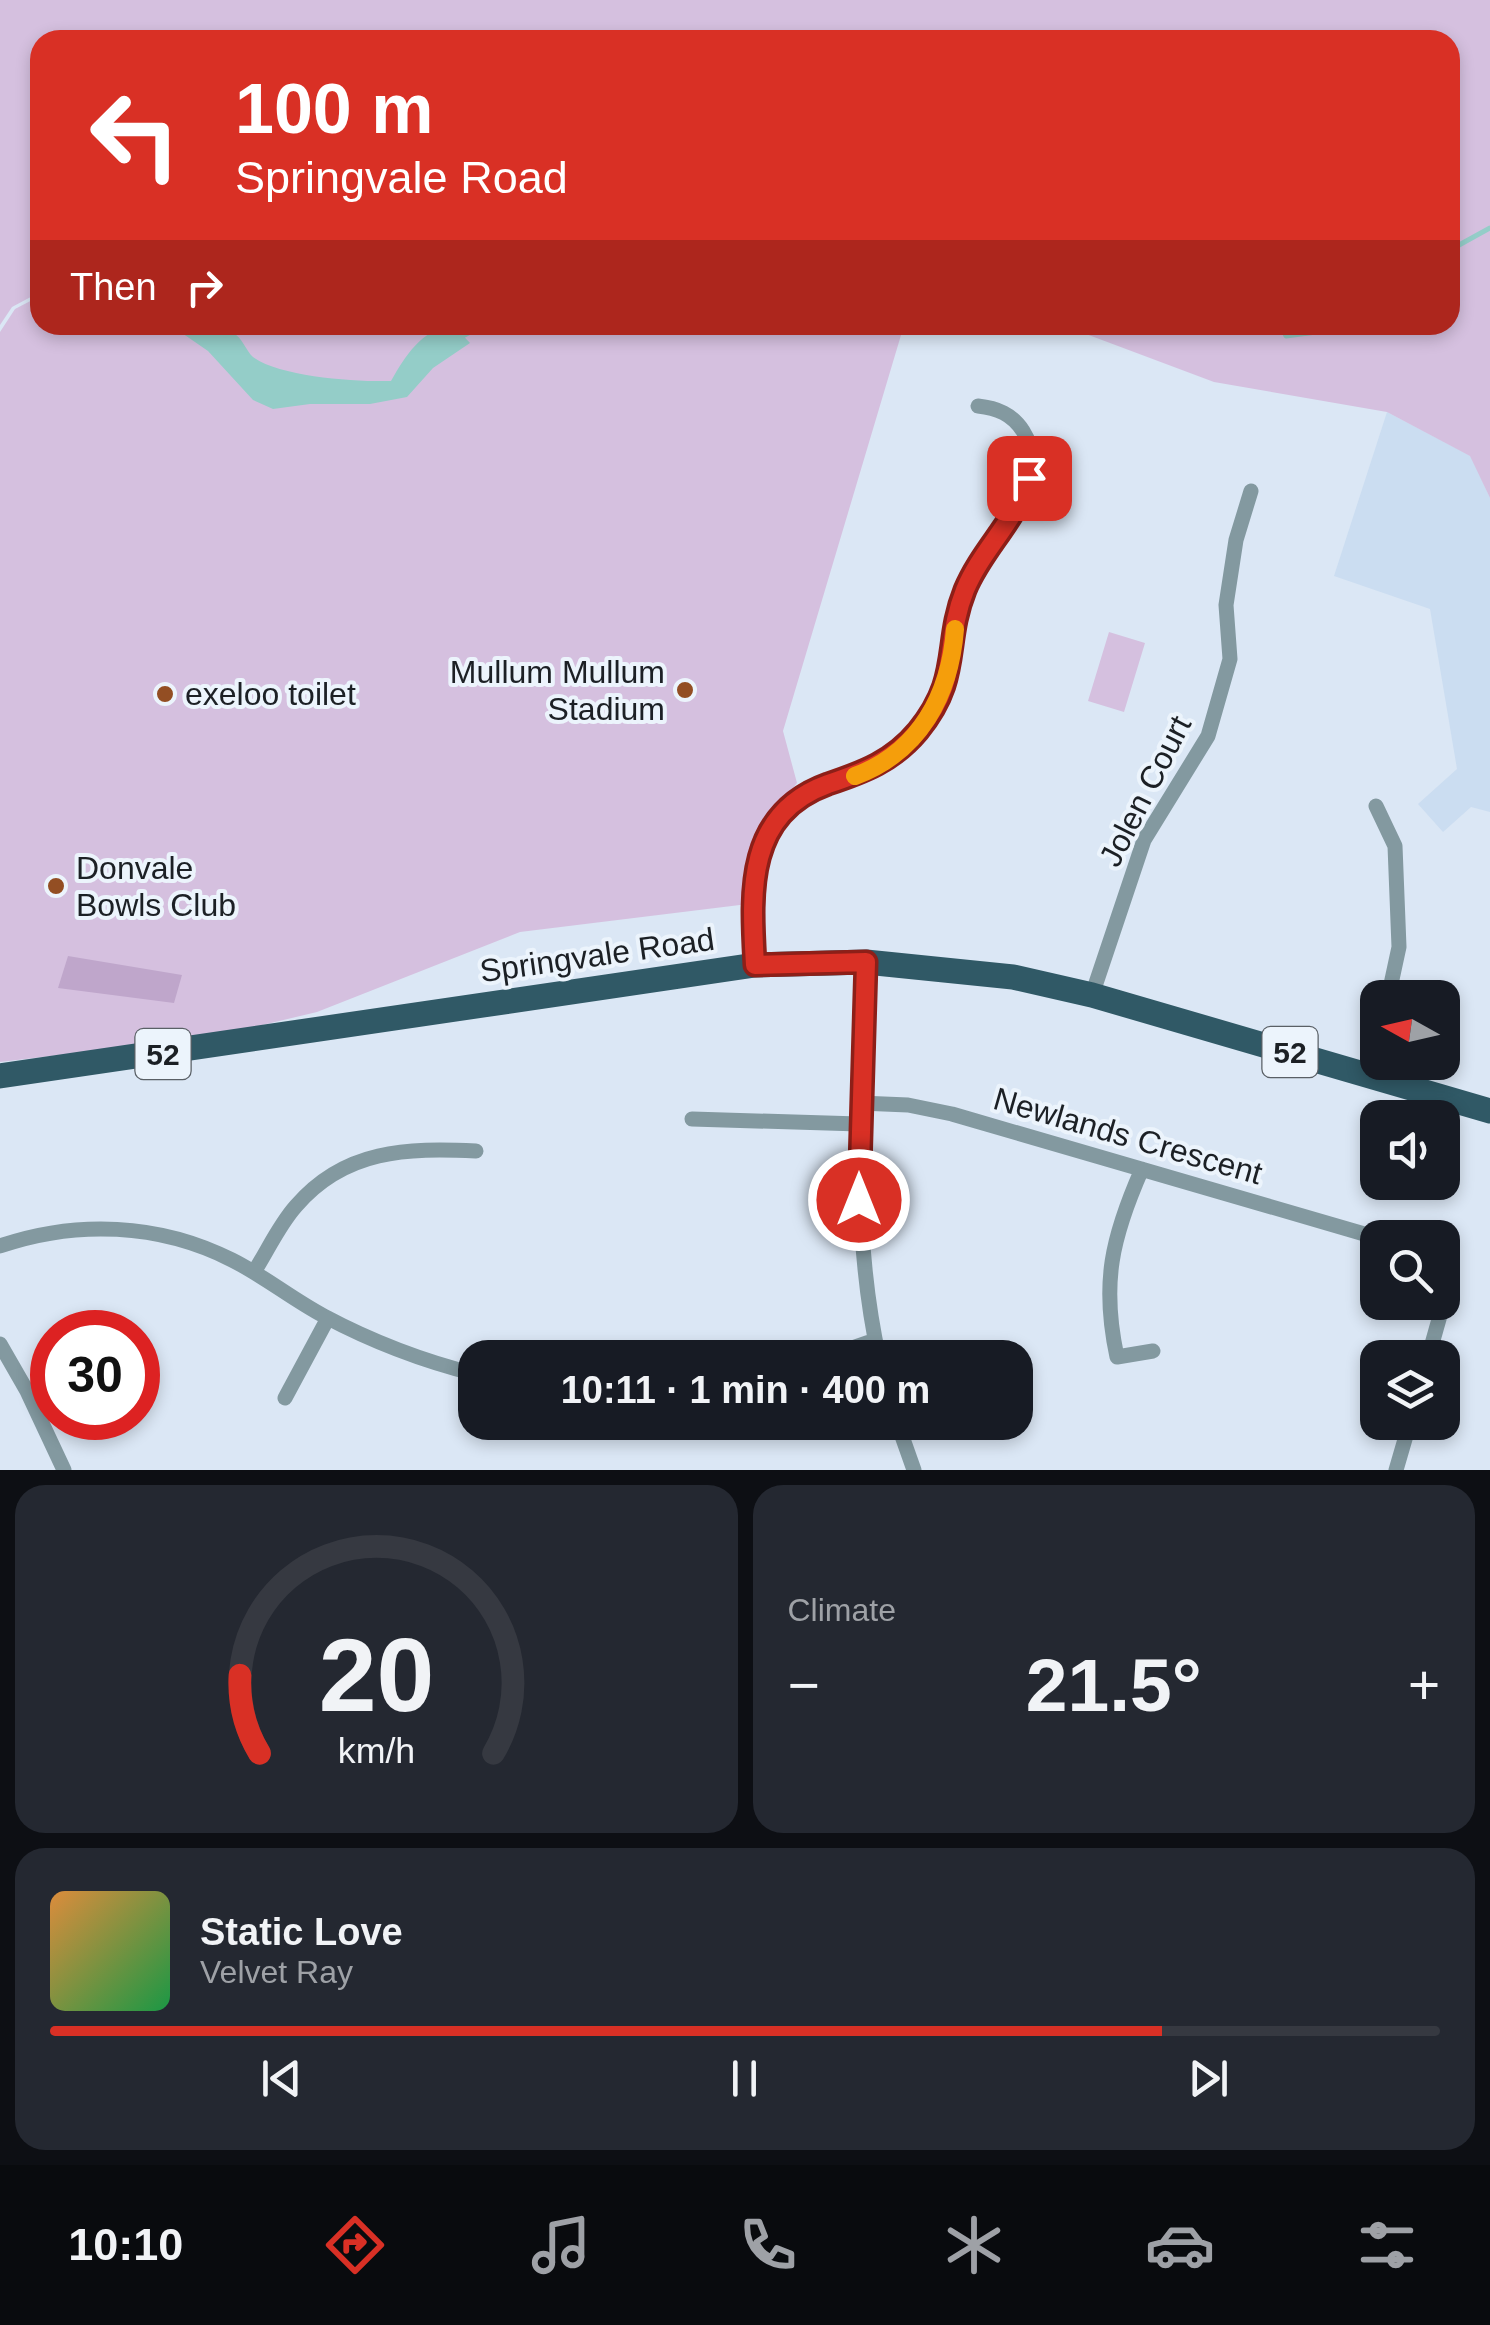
<!DOCTYPE html>
<html lang="en">
<head>
<meta charset="utf-8">
<style>
	:root { --surface:#171b24; --page:#242831; --text:#f1f3f6; --muted:#9ea1a6; --line:#363941; --accent:#d93025 }
	body { margin:0; font-family:Helvetica,sans-serif; background:var(--page); color:var(--text); height:100vh; display:flex; flex-direction:column; font-size:38px; white-space:nowrap }
	* { box-sizing:border-box; margin:0 }
	p { font-size:32px; color:var(--muted) }
	.icon { flex:none; width:55px; height:55px; fill:none; stroke:currentColor; stroke-width:2; stroke-linecap:round; stroke-linejoin:round }
	.map { position:relative; height:1470px; overflow:hidden }
	.panel { display:flex; flex-direction:column; gap:15px; padding:15px; background:#0d0f14; flex:1 }
	.panel>* { flex:none }
	.hud { position:absolute; left:30px; top:30px; width:1430px; height:305px; border-radius:30px; box-shadow:0 5px 15px #0003; background:#d93025; color:#fff; overflow:hidden }
	.needle { width:65px; rotate:278deg }
	.fabs { position:absolute; left:1360px; top:980px; display:grid; gap:20px }
	.fabs a { display:grid; place-items:center; width:100px; height:100px; border-radius:20px; background:var(--surface); box-shadow:0 5px 15px #0003; font-size:50px }
	.speed { position:absolute; left:30px; top:1310px; display:flex; gap:20px; font-size:50px; font-weight:700; text-align:center }
	.speed>* { display:grid; place-content:center; width:130px; height:130px; border-radius:50%; background:var(--surface); box-shadow:0 5px 15px #0003; line-height:1 }
	.speed .limit { border:15px solid #d22; background:#fff; color:#111 }
	.pin { position:absolute; display:grid; place-items:center; width:85px; height:85px; color:#fff; margin:-42px; border-radius:20px; box-shadow:0 5px 15px #0006 }
	.me { position:absolute; width:110px; margin:-55px; rotate:0deg; stroke-linejoin:round; filter:drop-shadow(0 0 8px #0008) }
	.turn { display:flex; align-items:center; gap:35px; height:210px; padding:0 40px; font-size:45px }
	.turn .icon { width:130px; height:130px; stroke-width:2.5 }
	.turn b { display:block; font-size:70px; line-height:85px }
	.then { display:flex; align-items:center; height:95px; padding:0 40px; background:#0003; gap:20px; font-size:38px }
	.big { font-size:75px; font-weight:800; line-height:1.1 }
	.panel .tile { flex:1; display:flex; flex-direction:column; justify-content:center; gap:15px; min-width:0; padding:0 35px; border-radius:30px; background:var(--page) }
	.panel .dial { align-items:center; gap:0 }
	.dial svg { height:260px; overflow:visible; fill:none; stroke:var(--line); stroke-width:7; stroke-linecap:round; text-anchor:middle }
	.dial text { fill:var(--text); stroke:none }
	.song { display:flex; align-items:center; gap:30px }
	.cover { width:120px; height:120px; border-radius:15px; background:linear-gradient(135deg,hsl(30 70% 55%),hsl(140 70% 35%)) }
	.played { height:10px; border-radius:5px; background:linear-gradient(90deg,var(--accent) 80%,var(--line) 80%) }
	.keys { display:flex; justify-content:space-around; direction:ltr }
	.heat { display:flex; justify-content:space-between; align-items:center; font-size:55px; direction:ltr }
	.panel .tiles { flex:1; display:grid; gap:15px; grid-template-columns:1fr 1fr }
	.tile:last-child { grid-column:span 2 }
	.trip { position:absolute; left:458px; top:1340px; width:575px; height:100px; border-radius:30px; background:var(--surface); box-shadow:0 5px 15px #0003; font-weight:800; line-height:100px; text-align:center }
	.menu { display:flex; height:160px; justify-content:space-around; align-items:center; background:#090b0e; color:var(--muted) }
	.menu .icon { width:70px; height:70px }
	.menu .selected { color:var(--accent) }
	.menu b { font-size:45px; color:var(--text) }
	.map>svg:first-child { display:block }
	.built { fill:#cbddf1 }
	.green { fill:#d5c0df }
	.forest { fill:#bfa6cb }
	.water { fill:#94cdc8 }
	.lines { fill:none; stroke-linecap:round; stroke-linejoin:round }
	.stream { stroke:#94cdc8; stroke-width:5 }
	.street { stroke:#8399a0; stroke-width:15 }
	.primary { stroke:#305966; stroke-width:25 }
	.route-casing { stroke:#8d1f18; stroke-width:25 }
	.route { stroke:#d93025; stroke-width:18 }
	.slow { stroke:#f59e0b; stroke-width:18 }
	.poi-dot { fill:#934e23; stroke:#ecf4fc; stroke-width:4 }
	.labels { text-anchor:middle; dominant-baseline:central; stroke-width:8; stroke-linejoin:round; paint-order:stroke }
	.shield { fill:#ecf4fc; stroke:#5a6066; stroke-width:2.5 }
	.shield-label { font-size:30px; font-weight:bold; fill:#1c2025 }
	.poi-label { font-size:32px; fill:#1c2025; stroke:#ecf4fc; text-anchor:start }
	.street-label { font-size:32px; fill:#1c2025; stroke:#ecf4fc }
</style>
</head>
<body>
<div class="map">
<svg width="1490" height="1470" viewBox="0 0 1490 1470">
	<rect width="100%" height="100%" fill="#dbe7f5"/>
	<!-- built -->
	<path class="built" d="M1387,412L1471,456L1490,498V812L1471,807L1443,832L1418,804L1457,769L1430,609L1334,576Z"/>
	<!-- green -->
	<path class="green" d="M0,0H1490V498L1470,456L1387,412L1214,382L1062,325H1450V40H936L926,32L905,40H40V292L12,307L0,325Z
		M40,296V325H268L304,335L276,325H904L783,731L797,783L765,823L748,904L520,932L317,1012L212,1037L0,1062V332L15,309Z
		M1109,632L1145,643L1124,712L1088,701Z"/>
	<!-- forest -->
	<path class="forest" d="M68,956L182,975L174,1003L58,988Z"/>
	<!-- water -->
	<path class="water" d="M125,325C150,325 213,322 233,333C242,337 246,351 253,357C280,377 357,382 391,381C406,355 421,330 453,325L470,343L433,368L407,397L370,404H310L273,409L253,400L208,351L179,331Z"/>
	<g class="lines">
		<!-- stream -->
		<path class="stream" d="M1450,250L1490,228
			M213,325L225,335
			M1281,325L1286,336L1316,332L1322,325
			M459,338L483,325"/>
		<!-- street -->
		<path class="street" d="M1376,806L1395,846L1399,947L1388,998
			M866,962C861,1095 850,1227 879,1358
			M755,965C752,921 745,877 767,838C802,775 860,789 904,747C928,725 947,694 952,662C956,638 955,616 964,594C982,546 1058,486 1023,431C1012,414 997,408 978,406
			M1092,995L1144,840L1208,736L1230,659L1226,605L1236,540L1251,491
			M1367,1074L1378,1038
			M860,1103L908,1105L952,1114L1378,1238
			M692,1119L859,1124
			M1142,1169C1112,1237 1101,1283 1117,1357L1153,1351
			M0,1246C76,1220 159,1223 232,1260C264,1276 292,1299 324,1316C371,1341 423,1361 475,1374
			M254,1272C268,1250 279,1225 296,1206C345,1149 407,1148 476,1151
			M0,1344L27,1391L64,1470
			M823,1358L875,1340
			M1428,1358L1443,1305L1442,1279
			M285,1398L328,1318
			M897,1422L914,1470
			M1396,1470L1410,1422"/>
		<!-- primary -->
		<path class="primary" d="M0,1076L755,965L866,962L1013,977L1092,995L1490,1111"/>
	</g>
	<g class="lines">
		<defs>
			<path id="route" d="M859,1200L866,962L755,965C751,893 745,814 828,784C864,772 893,761 918,731C962,677 943,645 965,590C982,549 1016,521 1029,478"/>
		</defs>
		<!-- route casing -->
		<use href="#route" class="route-casing"/>
		<!-- route -->
		<use href="#route" class="route"/>
		<!-- slow -->
		<path class="slow" d="M855,776C920,752 950,694 955,629"/>
	</g>
	<!-- markers -->
	<g class="poi-dot">
		<circle cx="685" cy="690" r="10"/>
		<circle cx="165" cy="694" r="10"/>
		<circle cx="56" cy="886" r="10"/>
	</g>
	<g class="labels">
		<!-- shield labels -->
		<g class="shield">
			<rect x="1262.5" y="1027" width="55" height="50" rx="8"/>
			<rect x="135.5" y="1029" width="55" height="50" rx="8"/>
		</g>
		<g class="shield-label">
			<text x="1290" y="1052">52</text>
			<text x="163" y="1054">52</text>
		</g>
		<!-- poi labels -->
		<g class="poi-label">
			<text x="665" y="672" text-anchor="end">Mullum Mullum<tspan x="665" dy="37">Stadium</tspan></text>
			<text x="185" y="694">exeloo toilet</text>
			<text x="76" y="868">Donvale<tspan x="76" dy="37">Bowls Club</tspan></text>
		</g>
		<!-- street labels -->
		<g class="street-label">
			<text transform="translate(1145 791) rotate(-63)">Jolen Court</text>
			<text transform="translate(597 955) rotate(-8)">Springvale Road</text>
			<text transform="translate(1128 1136) rotate(16)">Newlands Crescent</text>
		</g>
	</g>
</svg>
<div class="fabs">
<a><svg class="needle" viewBox="-14 -14 28 28"><path d="M0-13l5 13h-10z" fill="#e53935"/><path d="M0 13l5-13h-10z" fill="#9ea1a6"/></svg></a>
<a><svg class="icon" aria-label="sound" viewBox="0 0 24 24"><path d="M4 9h4l5-4v14l-5-4H4zM17 9q2 3 0 6"/></svg></a>
<a><svg class="icon" aria-label="search" viewBox="0 0 24 24"><circle cx="10" cy="10" r="6"/><path d="M15 15l6 6"/></svg></a>
<a><svg class="icon" aria-label="layers" viewBox="0 0 24 24"><path d="M12 4l9 5-9 5-9-5zM3 14l9 5 9-5"/></svg></a>
</div>
<div class="speed"><div class="limit">30</div></div>
<div class="pin" style="left:1029px;top:478px;background:#d93025"><svg class="icon" aria-label="arrive" viewBox="0 0 24 24"><path d="M6 21V4h12l-3 4 3 4H6"/></svg></div>
<svg class="me" style="left:859px;top:1200px" viewBox="-20 -20 40 40"><circle r="17" fill="#d93025" stroke="#fff" stroke-width="3"/><path d="M0-11L8 9 0 5-8 9z" fill="#fff"/></svg>
<div class="trip">10:11 · 1 min · 400 m</div>
<div class="hud">
<div class="turn"><svg class="icon" aria-label="left" viewBox="0 0 24 24"><path d="M17 20v-9H6M10 6l-5 5 5 5"/></svg><div><b>100 m</b>Springvale Road</div></div>
<div class="then">Then<svg class="icon" aria-label="right" viewBox="0 0 24 24"><path d="M7 20v-9h11M14 6l5 5-5 5"/></svg></div>
</div>
</div>
<section class="panel">
<div class="tiles">
<div class="tile dial"><svg viewBox="0 0 100 80">
<path d="M14 69A42 42 0 1 1 86 69"/>
<path d="M14 69A42 42 0 0 1 8 45" stroke="#d93025"/>
<text x="50" y="56" font-size="32" font-weight="700">20</text>
<text x="50" y="72" font-size="11">km/h</text>
</svg></div>
<div class="tile"><p>Climate</p>
<div class="heat"><a>−</a><b class="big">21.5°</b><a>+</a></div>
</div>
<div class="tile">
<div class="song"><i class="cover"></i><div><b>Static Love</b><p>Velvet Ray</p></div></div>
<div class="played"></div>
<div class="keys"><svg class="icon" aria-label="previous" viewBox="0 0 24 24"><path d="M18 5L8 12l10 7zM5 5v14"/></svg><svg class="icon" aria-label="pause" viewBox="0 0 24 24"><path d="M8 5v14M16 5v14"/></svg><svg class="icon" aria-label="next" viewBox="0 0 24 24"><path d="M6 5l10 7-10 7zM19 5v14"/></svg></div>
</div>
</div>
</section>
<nav class="menu">
<b>10:10</b>
<svg class="icon selected" aria-label="directions" viewBox="0 0 24 24"><path d="M12 3l9 9-9 9-9-9zM9 14v-3h6M13 9l2 2-2 2"/></svg>
<svg class="icon" aria-label="music" viewBox="0 0 24 24"><path d="M9 18V5l10-2v13"/><circle cx="6" cy="18" r="3"/><circle cx="16" cy="16" r="3"/></svg>
<svg class="icon" aria-label="phone" viewBox="0 0 24 24"><path d="M5 4h4l2 5-3 2q2 4 5 5l2-3 5 2v4C11 20 4 13 5 4z"/></svg>
<svg class="icon" aria-label="climate" viewBox="0 0 24 24"><path d="M12 3v18M4 7l16 10M4 17L20 7"/></svg>
<svg class="icon" aria-label="car" viewBox="0 0 24 24"><path d="M5 17H2v-5l4-1 3-4h7l3 4 3 1v5h-3M9 17h6M6 11h13"/><circle cx="7" cy="17" r="2"/><circle cx="17" cy="17" r="2"/></svg>
<svg class="icon" aria-label="filters" viewBox="0 0 24 24"><path d="M4 7h16M4 17h16"/><circle cx="9" cy="7" r="2"/><circle cx="15" cy="17" r="2"/></svg>
</nav>
</body>
</html>
